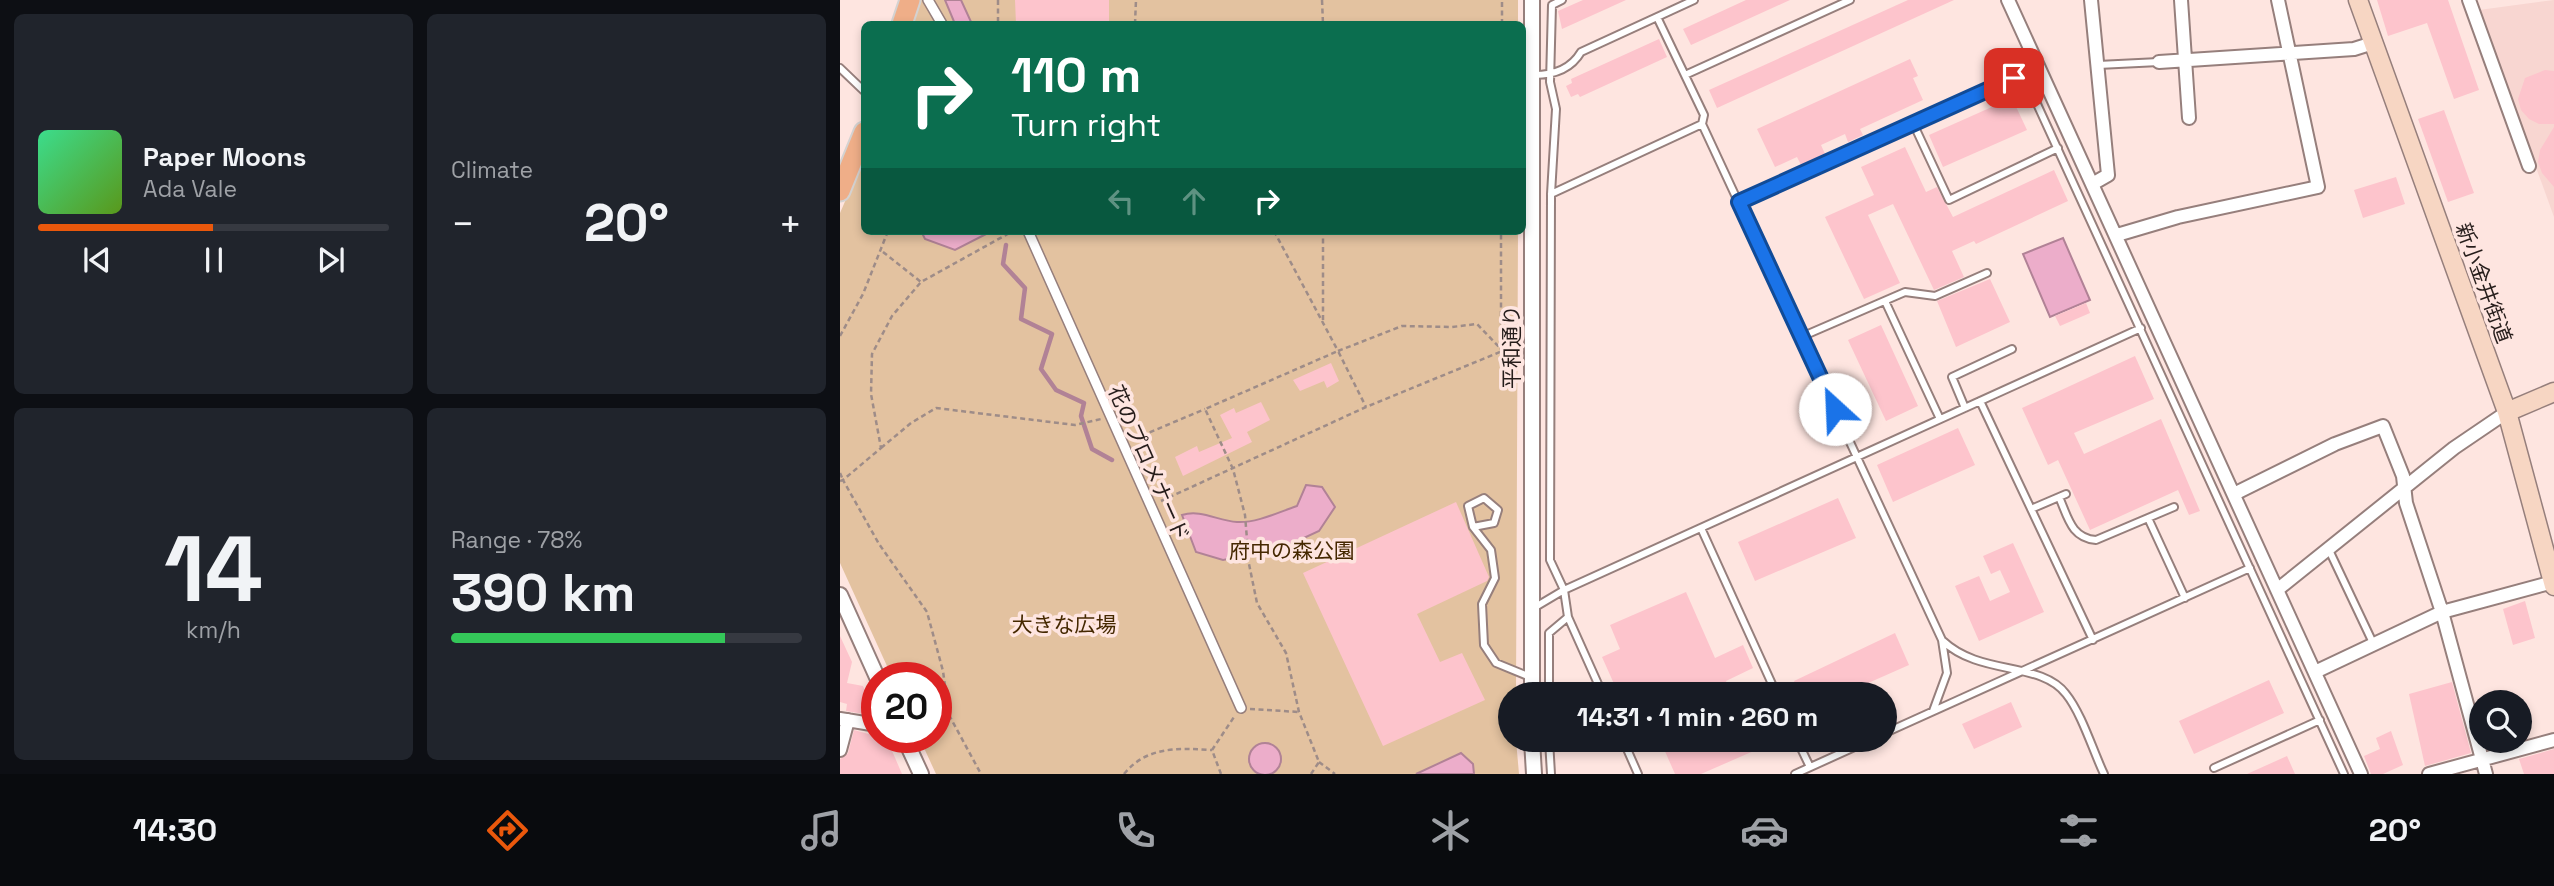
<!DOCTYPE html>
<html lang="en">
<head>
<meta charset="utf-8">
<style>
	:root { --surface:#171b24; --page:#20242c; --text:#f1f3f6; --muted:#9ea1a6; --line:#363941; --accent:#ea580c }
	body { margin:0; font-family:"Space Grotesk","Noto Sans JP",sans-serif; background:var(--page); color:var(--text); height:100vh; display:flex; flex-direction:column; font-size:26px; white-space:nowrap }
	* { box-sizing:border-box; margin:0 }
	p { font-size:23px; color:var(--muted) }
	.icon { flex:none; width:38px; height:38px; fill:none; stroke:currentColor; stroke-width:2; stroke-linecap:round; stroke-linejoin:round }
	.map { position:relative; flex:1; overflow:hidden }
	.details { display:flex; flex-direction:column; gap:14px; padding:14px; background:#0d0f14; width:840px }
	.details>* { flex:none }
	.guide { position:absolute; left:21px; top:21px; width:665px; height:214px; border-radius:10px; box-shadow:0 4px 10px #0003; background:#0b6e4f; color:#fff; overflow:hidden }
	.fabs { position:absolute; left:1629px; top:690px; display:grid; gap:14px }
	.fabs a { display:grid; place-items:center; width:63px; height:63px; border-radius:50%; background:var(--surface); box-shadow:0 4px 10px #0003; font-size:35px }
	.speed { position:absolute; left:21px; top:662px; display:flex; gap:14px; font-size:35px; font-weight:700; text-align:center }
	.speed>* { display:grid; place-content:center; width:91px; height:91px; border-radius:50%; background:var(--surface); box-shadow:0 4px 10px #0003; line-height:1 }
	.speed .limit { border:10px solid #d22; background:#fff; color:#111 }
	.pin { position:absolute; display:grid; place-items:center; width:60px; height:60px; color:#fff; margin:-30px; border-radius:14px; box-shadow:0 4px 10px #0006 }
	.me { position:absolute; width:77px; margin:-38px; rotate:335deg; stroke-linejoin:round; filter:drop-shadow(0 0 5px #0008) }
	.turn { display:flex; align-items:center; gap:24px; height:147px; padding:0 35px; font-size:32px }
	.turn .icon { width:91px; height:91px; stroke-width:2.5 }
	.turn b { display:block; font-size:49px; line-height:60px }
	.lanes { display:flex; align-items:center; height:66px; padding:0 35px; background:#0003; justify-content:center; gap:35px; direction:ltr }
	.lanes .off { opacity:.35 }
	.big { font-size:52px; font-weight:700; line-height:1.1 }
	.details .tile { flex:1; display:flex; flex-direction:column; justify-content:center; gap:10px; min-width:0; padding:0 24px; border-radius:10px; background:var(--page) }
	.details .dial { align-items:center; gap:0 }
	.dial b { font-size:91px; line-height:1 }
	.song { display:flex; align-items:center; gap:21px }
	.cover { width:84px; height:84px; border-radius:10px; background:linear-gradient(135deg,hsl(150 70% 55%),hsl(90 70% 35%)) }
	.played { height:7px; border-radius:4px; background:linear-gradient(90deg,var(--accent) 50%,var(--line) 50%) }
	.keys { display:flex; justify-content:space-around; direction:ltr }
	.heat { display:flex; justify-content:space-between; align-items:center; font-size:38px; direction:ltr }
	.charge { height:10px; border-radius:5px; background:linear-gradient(90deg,#34c759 78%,var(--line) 0) }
	.details .tiles { flex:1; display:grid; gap:14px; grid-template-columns:repeat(2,1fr) }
	.trip { position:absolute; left:658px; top:682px; width:399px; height:70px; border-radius:35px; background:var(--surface); box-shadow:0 4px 10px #0003; font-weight:700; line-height:70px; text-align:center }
	.dock { display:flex; height:112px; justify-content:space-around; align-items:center; background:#090b0e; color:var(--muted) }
	.dock .icon { width:49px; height:49px }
	.dock .selected { color:var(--accent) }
	.dock b { font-size:32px; color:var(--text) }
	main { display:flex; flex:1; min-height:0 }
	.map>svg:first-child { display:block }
	.built { fill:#f8d6d1 }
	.green { fill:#e3c2a0 }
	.water { fill:#ecadca; stroke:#b18296; stroke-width:2 }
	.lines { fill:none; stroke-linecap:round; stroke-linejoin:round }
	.stream { stroke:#b18296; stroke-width:4.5 }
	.building { fill:#fdc4cc }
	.service-casing { stroke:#967f7c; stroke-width:10 }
	.pedestrian-casing { stroke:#967f7c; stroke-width:12 }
	.minor-casing { stroke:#967f7c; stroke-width:16 }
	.tertiary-casing { stroke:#967f7c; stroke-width:18 }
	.secondary-casing { stroke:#967f7c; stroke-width:21 }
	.primary-casing { stroke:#d4d2d1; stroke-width:23 }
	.path { stroke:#9e8c88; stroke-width:2.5; stroke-dasharray:5 3.5; stroke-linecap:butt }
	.service { stroke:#fff; stroke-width:6 }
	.pedestrian { stroke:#fff; stroke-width:9 }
	.minor { stroke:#fff; stroke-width:12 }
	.tertiary { stroke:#fff; stroke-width:14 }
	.secondary { stroke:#f7d6c3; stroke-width:18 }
	.primary { stroke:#efae88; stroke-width:19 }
	.route-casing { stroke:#114b97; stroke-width:18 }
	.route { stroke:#1a73e8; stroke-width:12 }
	.labels { text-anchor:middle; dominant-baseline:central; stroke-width:7; stroke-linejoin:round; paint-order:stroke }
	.street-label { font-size:21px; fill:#261d1b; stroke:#fee5e0 }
	.park-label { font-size:21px; fill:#452800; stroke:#fee5e0 }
</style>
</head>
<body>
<main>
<section class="details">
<div class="tiles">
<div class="tile">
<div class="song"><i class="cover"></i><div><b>Paper Moons</b><p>Ada Vale</p></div></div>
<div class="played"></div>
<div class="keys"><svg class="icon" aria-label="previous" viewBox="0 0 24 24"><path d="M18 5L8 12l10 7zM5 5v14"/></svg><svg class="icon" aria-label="pause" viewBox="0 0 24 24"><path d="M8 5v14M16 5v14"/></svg><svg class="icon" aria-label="next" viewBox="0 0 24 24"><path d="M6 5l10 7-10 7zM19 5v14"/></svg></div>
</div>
<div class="tile"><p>Climate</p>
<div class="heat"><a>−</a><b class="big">20°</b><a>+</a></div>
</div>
<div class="tile dial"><b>14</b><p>km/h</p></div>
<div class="tile"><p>Range · 78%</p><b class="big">390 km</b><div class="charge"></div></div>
</div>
</section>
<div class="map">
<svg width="1714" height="774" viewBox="0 0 1714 774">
	<rect width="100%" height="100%" fill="#fee5e0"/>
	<!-- built -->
	<path class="built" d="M1714,0V217L1639,10Z"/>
	<!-- green -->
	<path class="green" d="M81,0H678V24H72Z
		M24,158V231H678L676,695H670V740H676L679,774H96L79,737H96V677H52L0,563V213Z"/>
	<!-- water -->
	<path class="water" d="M105,0H121L132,24H115Z
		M81,231H152L115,250L85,239Z
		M1223,238L1250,300L1210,317L1183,254Z
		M466,485L482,487L495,507L479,531L438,550L383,560L356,552L342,515C361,509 378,521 397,522C417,523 439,512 457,506Z
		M409 759a16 16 0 1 1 32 0a16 16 0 1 1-32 0Z
		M621,753L633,764L634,774H576Z"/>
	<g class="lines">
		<!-- stream -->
		<path class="stream" d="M166,245L163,264L185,288L181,319L212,334L201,369L216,390L244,403L241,416L252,449L272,460"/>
	</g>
	<!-- building -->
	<path class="building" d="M175,0H269V24H176Z
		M743,0H786L722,29L718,11Z
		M906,0H950L851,45L843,29Z
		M1068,0H1114L877,108L869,90Z
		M1537,0H1608L1639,90L1614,99L1587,23L1548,36Z
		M819,39L827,57L740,97L738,94L731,97L726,86L732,83L731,79Z
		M1070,59L1078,76L1073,78L1083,100L1020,129L1023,135L1008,142L1005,134L981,145L985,154L961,165L957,157L935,167L917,129Z
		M1705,70L1714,71V124H1699L1689,119L1681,110L1678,99L1685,78Z
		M1172,98L1187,130L1103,167L1089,135Z
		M1604,110L1634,193L1608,202L1578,119Z
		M1714,127V187L1702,173L1698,162L1700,150Z
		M1065,147L1086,192L1097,187L1113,217L1214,170L1228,201L1136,244L1134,241L1112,251L1124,277L1094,290L1053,204L1028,215L1060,283L1024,299L985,217L1034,195L1021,167Z
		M1556,177L1565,204L1523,218L1514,190Z
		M1150,279L1170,322L1116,347L1097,301Z
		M1246,303L1250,313L1220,326L1215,316Z
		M1041,325L1078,406L1046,421L1008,340Z
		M1295,356L1314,399L1234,433L1244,454L1321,419L1360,511L1349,515L1338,490L1250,530L1218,460L1208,465L1182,408Z
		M491,363L499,381L487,388L484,381L460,391L453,380Z
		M421,402L430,420L407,432L412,442L343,476L335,457L357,446L359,452L392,438L380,415L394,408L396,413Z
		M1118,428L1135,465L1053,502L1037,465Z
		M998,498L1016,538L915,581L898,542Z
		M616,502L649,577L647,581L577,614L600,662L622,653L645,700L543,746L463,573Z
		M1173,543L1204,612L1139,641L1115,586L1139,576L1150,601L1170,592L1160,570L1151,574L1143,556Z
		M846,592L875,658L903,645L913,668L886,681L892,695H800L798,691L779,695L762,657L780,649L770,625Z
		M1685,601L1695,638L1673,645L1663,609Z
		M1055,633L1069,665L1001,695H960L954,681Z
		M0,636L12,662L7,683L23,686L32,706L30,715L6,711L7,704L0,702Z
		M1429,680L1444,713L1354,754L1339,721Z
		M739,682L744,695H715V693Z
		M1612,682L1631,753L1585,766L1569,694Z
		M1171,702L1182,727L1134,749L1122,724Z
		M14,730L47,739L62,774H0V759L8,753Z
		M1551,731L1563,765L1543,774H1531L1524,756L1540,749L1536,738Z
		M820,740H912L916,750L861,774H835Z
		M1714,749V774H1684L1679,759Z
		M1447,756L1455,774H1407Z"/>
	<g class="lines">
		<defs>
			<path id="service" d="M722,0L712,5L710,82L716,109L711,194L710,560L724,590L728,617L763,695
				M817,17L864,115L862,124L1102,640L1107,673L1093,711
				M1258,65L1319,62
				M0,68L24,91
				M694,75C714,75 731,69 741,52L854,0
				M845,75L1010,0
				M1073,123L1109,200L1218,148
				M711,194L862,124
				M899,202L1174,78L1186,80L1504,774
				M1045,301L1100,419
				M961,337L1065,292L1095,296L1147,273
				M1140,401L1253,640
				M1125,408L1112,377L1172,349
				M1219,497C1228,517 1231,538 1256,540L1334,507
				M1191,509L1226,494
				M1308,518L1345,598
				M633,527L654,523L658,510L644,498L628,506L633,527L651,550L655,578L642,604L644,645L656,663L690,677
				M861,528L937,695
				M1489,550L1534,645
				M692,609L724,590L1301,328
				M1103,641C1140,676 1201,661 1226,694C1242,714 1253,751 1264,774
				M709,695V633L728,617
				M1045,733L1410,568
				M709,740L711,774
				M783,740L798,774
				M957,740L970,767
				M1374,768L1480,720
				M955,774L1030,740"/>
			<path id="pedestrian" d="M88,0L102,24
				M188,231L401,708"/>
			<path id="minor" d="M1168,0L1521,774
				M1251,0L1268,175L1254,183
				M1341,0L1349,118
				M1629,0L1689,166
				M1319,62L1514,49L1533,43
				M1277,235L1338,217L1478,187L1438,0
				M1394,494L1495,444L1543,426L1563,476L1566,503L1602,612L1646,774
				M1437,590L1614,448L1667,412
				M1475,672L1602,612L1713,582
				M0,719L37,725
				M0,750L8,720
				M1589,774L1714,740"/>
			<path id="tertiary" d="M692,0V695
				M0,595L37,677
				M64,737L81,774
				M692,740L694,774"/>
			<path id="secondary" d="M1518,0L1667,412L1714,586
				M1667,412L1714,392"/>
			<path id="primary" d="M62,24L70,0
				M0,191L24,132"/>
		</defs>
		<!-- service casing -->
		<use href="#service" class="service-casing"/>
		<!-- pedestrian casing -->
		<use href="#pedestrian" class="pedestrian-casing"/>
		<!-- minor casing -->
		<use href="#minor" class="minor-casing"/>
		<!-- tertiary casing -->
		<use href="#tertiary" class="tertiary-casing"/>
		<!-- secondary casing -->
		<use href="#secondary" class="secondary-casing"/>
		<!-- primary casing -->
		<use href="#primary" class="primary-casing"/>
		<!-- path -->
		<path class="path" d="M158,0V24
			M482,0L483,24
			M295,24L296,0
			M662,24V0
			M434,231L498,351L562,326L612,327L637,324L661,349
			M43,252L81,282
			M483,320V231
			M0,336L23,294L48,231
			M661,350V231
			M294,439L365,409
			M41,448L71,423L96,408L235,425L261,419
			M0,473L3,480L0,481
			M321,501L526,407L677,345
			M410,709L459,712
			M109,715L141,774
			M96,718L109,715L103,671L87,612L39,544L3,480L41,448L31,394L32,354L52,316L81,282L173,231
			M479,762L495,774
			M284,774C307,746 338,748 372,750
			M381,774L372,750L394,717
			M471,774L479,762L459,712L446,653L417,603L409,564L405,515L393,469L365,409L498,351L526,407"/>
		<!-- service -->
		<use href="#service" class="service"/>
		<!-- pedestrian -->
		<use href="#pedestrian" class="pedestrian"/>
		<!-- minor -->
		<use href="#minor" class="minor"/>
		<!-- tertiary -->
		<use href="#tertiary" class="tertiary"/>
		<!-- secondary -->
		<use href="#secondary" class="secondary"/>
		<!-- primary -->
		<use href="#primary" class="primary"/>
	</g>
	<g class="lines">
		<defs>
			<path id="route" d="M995,409L899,202L1174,78"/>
		</defs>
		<!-- route casing -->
		<use href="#route" class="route-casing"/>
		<!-- route -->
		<use href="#route" class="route"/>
	</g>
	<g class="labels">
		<!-- street labels -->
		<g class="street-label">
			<text transform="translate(1644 283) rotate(70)">新小金井街道</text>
			<text transform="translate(671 347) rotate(-90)">平和通り</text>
			<text transform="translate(309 463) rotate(66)">花のプロメナード</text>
		</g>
		<!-- park labels -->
		<g class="park-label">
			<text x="452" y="550">府中の森公園</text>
			<text x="224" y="624">大きな広場</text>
		</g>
	</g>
</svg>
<div class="fabs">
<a><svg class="icon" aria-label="search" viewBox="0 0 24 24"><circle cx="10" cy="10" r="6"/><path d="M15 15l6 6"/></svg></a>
</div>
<div class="speed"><div class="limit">20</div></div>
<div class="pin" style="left:1174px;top:78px;background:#d93025"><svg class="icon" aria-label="arrive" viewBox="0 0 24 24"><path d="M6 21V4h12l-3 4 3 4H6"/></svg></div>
<svg class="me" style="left:995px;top:409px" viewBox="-20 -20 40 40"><circle r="19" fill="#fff"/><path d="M0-13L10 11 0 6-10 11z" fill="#1a73e8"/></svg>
<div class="trip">14:31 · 1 min · 260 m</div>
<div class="guide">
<div class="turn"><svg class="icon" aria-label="right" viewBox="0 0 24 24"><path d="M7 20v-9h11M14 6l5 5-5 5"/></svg><div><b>110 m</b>Turn right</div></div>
<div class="lanes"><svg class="icon off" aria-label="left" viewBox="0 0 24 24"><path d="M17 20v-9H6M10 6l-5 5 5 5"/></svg><svg class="icon off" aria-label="ahead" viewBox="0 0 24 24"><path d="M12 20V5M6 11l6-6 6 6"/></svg><svg class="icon" aria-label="right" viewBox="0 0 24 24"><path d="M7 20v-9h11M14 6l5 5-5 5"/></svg></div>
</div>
</div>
</main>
<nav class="dock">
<b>14:30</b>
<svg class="icon selected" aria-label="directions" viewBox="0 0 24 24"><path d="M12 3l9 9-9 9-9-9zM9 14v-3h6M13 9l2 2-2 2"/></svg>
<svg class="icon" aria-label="music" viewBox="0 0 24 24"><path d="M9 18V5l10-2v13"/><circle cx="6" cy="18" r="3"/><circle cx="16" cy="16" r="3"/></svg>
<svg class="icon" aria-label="phone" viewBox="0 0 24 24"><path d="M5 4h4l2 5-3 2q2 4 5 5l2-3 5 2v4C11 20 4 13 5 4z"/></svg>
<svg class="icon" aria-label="climate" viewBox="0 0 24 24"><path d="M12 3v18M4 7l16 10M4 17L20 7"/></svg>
<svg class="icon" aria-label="car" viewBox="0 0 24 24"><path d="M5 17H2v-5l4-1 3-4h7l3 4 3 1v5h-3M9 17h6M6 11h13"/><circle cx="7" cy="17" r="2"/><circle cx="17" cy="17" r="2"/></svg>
<svg class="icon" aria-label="filters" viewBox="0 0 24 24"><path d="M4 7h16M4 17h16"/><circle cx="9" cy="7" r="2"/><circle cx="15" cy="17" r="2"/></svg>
<b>20°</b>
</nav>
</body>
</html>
